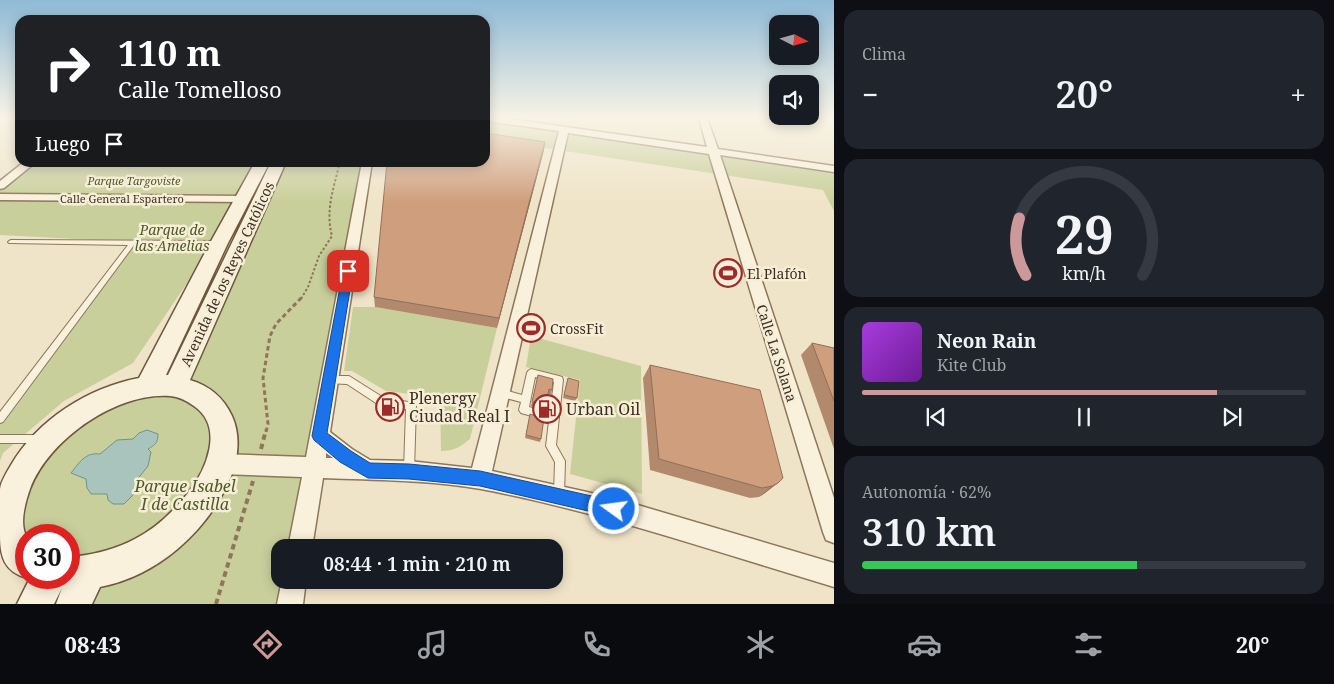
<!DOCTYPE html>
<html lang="es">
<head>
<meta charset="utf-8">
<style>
	:root { --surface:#171b24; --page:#20242c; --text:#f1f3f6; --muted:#9ea1a6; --line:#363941; --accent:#cc999b }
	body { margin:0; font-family:"Noto Serif",serif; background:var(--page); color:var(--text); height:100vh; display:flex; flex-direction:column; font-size:19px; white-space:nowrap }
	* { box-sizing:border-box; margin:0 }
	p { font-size:16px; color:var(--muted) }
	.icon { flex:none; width:28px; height:28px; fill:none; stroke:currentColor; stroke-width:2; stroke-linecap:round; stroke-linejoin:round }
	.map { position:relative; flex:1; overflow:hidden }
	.panel { display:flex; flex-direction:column; gap:10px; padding:10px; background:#0d0f14; width:500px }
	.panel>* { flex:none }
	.banner { position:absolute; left:15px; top:15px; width:475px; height:152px; border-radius:15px; box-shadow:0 2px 12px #0003; background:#202124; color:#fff; overflow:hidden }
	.needle { width:32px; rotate:96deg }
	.tools { position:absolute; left:769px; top:15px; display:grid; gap:10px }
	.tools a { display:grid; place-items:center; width:50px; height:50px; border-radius:10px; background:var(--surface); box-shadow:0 2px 12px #0003; font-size:25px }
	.speed { position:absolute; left:15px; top:524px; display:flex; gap:10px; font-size:25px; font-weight:700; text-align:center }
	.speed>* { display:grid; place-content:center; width:65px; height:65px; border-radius:50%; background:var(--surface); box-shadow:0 2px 12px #0003; line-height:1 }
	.speed .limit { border:8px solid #d22; background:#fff; color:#111 }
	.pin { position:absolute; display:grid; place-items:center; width:42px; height:42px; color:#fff; margin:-21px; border-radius:10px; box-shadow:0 2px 8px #0006 }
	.me { position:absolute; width:55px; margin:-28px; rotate:284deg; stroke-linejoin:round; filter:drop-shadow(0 0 4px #0008) }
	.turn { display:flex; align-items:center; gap:18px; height:105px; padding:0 20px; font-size:22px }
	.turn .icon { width:65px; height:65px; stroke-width:2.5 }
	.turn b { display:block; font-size:35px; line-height:42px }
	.then { display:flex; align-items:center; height:48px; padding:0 20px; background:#0003; gap:10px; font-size:19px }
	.big { font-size:38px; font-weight:600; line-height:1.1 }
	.panel .widget { flex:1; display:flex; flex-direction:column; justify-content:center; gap:8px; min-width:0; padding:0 18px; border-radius:15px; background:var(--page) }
	.panel .dial { align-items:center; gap:0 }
	.dial svg { height:130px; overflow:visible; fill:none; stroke:var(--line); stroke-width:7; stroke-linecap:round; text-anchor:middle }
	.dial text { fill:var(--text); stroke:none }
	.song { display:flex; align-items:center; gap:15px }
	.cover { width:60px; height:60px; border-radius:8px; background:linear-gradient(135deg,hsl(280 70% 55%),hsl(280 70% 35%)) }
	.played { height:5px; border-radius:2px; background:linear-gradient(90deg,var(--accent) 80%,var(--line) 80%) }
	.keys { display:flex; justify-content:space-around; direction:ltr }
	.heat { display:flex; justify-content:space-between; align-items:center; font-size:28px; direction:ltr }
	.charge { height:8px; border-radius:4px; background:linear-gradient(90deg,#34c759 62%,var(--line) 0) }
	.trip { position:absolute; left:271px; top:539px; width:292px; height:50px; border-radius:15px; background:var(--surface); box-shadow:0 2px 12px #0003; font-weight:600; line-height:50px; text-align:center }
	.tabs { display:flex; height:80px; justify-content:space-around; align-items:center; background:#090b0e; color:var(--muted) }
	.tabs .icon { width:35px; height:35px }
	.tabs .selected { color:var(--accent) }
	.tabs b { font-size:22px; color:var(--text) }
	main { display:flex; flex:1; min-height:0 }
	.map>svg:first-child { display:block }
	.green { fill:#c9cf9b }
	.water { fill:#a9c4bc; stroke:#6f938a }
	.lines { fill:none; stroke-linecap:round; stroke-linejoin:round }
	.service-casing { stroke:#8d765c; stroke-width:2 }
	.minor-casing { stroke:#8d765c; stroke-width:3 }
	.secondary-casing { stroke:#6f573f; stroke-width:3 }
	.path-far2 { stroke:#8d765c; stroke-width:2; stroke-dasharray:2.5 2; stroke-linecap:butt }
	.path-far1 { stroke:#8d765c; stroke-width:3; stroke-dasharray:4.5 3; stroke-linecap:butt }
	.path { stroke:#8d765c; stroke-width:4; stroke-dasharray:5.5 4; stroke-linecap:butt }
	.service { fill:#faf1dc; fill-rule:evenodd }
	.minor { fill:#faf1dc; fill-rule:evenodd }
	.secondary { fill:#faf1dc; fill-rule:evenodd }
	.wall { fill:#b2896c }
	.shaded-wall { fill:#916f58 }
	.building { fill:#cf9f7d; stroke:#916f58 }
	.route { fill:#1a73e8; stroke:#114b97 }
	.labels { text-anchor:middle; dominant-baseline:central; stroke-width:5; stroke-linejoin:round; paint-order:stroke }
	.far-park-label { font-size:11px; font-style:italic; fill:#4d5a26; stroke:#f7eed8 }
	.far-street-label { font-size:11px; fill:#3d2e20; stroke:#f7eed8 }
	.park-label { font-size:14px; font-style:italic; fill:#4d5a26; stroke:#f7eed8 }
	.poi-label { font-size:14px; fill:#3d2e20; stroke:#f7eed8; text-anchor:start }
	.street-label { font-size:14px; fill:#3d2e20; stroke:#f7eed8 }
	.near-poi-label { font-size:16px; fill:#3d2e20; stroke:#f7eed8; text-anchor:start }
	.near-park-label { font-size:16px; font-style:italic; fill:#4d5a26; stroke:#f7eed8 }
</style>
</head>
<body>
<main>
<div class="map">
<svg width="834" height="604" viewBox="0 0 834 604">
	<rect width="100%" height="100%" fill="#f0e4c8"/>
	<!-- green -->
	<path class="green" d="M485,118L834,169V211L823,190L485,139Z
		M31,163H263L244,199L133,363L64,401L3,453L0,461V419L133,242L0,235V186Z
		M279,163H363L294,547L280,548V580H288L284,604H74L88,574L69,568V535H26V552L10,499L94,404L175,386Z
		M353,307H375L497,328L470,439C460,447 455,451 441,451L440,398L386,391L352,371H344Z
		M531,336L641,366L642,494L570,474L580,380L526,367Z"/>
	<!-- water -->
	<path class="water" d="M147,430L158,434C158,443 155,445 148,449L151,452L148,466L136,481L137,485L134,494L124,504H113L108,500L107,494H91L87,488L86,479L71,473C79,463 85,452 100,454L117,440L133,439L139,433Z"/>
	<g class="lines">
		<defs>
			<path id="service" d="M11,240L219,241L222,243L219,245H134L3,422L0,423V412L128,245L9,243L8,242L9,241Z
				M531,369L559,376L562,377L563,380L556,445L565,461L564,494L563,498L559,499L555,498L554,494L555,462L546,446L549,421L521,413L519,410L521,402L498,396L496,393L498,390L501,389L522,395L527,373L528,371ZM535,377L554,382L550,413L529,407Z
				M329,376H349L384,398L414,403L416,406L414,470L413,474L409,475L405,474L404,470L406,409L379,405L347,384L326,383L325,380L326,377Z
				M0,435H39L42,436L44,439L42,442L39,443H0Z"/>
			<path id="minor" d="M485,118H503L707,147L699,118H707L718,149L834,166V172L720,155L834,498V543L826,540L823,532L709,154L568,133L492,471L614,498L834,563V587C717,552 601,512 481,489C429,480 375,480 323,478L312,548H288L302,477L221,474L214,471L211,464L214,457L221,454L306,457L362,162H372L330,432L352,449L370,460L409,461L472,468L559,131L486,121ZM326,453L333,458H326Z
				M24,162H36L4,188L0,189V181Z
				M0,194L244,196L250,199L244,202L0,200Z
				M282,580H306L303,604H277Z"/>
			<path id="secondary" d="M255,162H270L228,243L166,375H168L271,162H286L190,380C210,386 223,397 232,416C241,436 238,459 230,479C207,532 157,576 100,587L92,604H56L62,588L54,604H17L30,578H69V557C119,553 156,534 188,493C206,471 225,427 194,406C187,401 180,397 170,396C117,392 49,439 30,489C26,500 21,518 24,530C25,534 26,535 26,540C26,552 25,567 27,578C4,572 0,556 0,535C0,520 0,504 0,489C1,481 7,472 11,465C38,419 88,388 139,378L210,243Z"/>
		</defs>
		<!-- service casing -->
		<use href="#service" class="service-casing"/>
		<!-- minor casing -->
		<use href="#minor" class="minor-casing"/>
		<!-- secondary casing -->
		<use href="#secondary" class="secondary-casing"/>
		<!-- path-far2 -->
		<path class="path-far2" d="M301,299L308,287L319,256L332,236C325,210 334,187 340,162"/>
		<!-- path-far1 -->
		<path class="path-far1" d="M266,432L268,424L263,378L270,336L276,324L302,297"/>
		<!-- path -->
		<path class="path" d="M261,449L266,430
			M216,604L253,481"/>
		<!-- service -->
		<use href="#service" class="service"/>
		<!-- minor -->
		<use href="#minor" class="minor"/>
		<!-- secondary -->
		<use href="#secondary" class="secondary"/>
	</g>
	<!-- wall -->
	<path class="wall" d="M544,150L497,328L375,307L374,297Z
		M812,343L834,348V449L801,355Z
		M650,365L783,478L765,493L759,497L750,498L650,470L643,378Z
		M538,375L552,390L551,394H548L545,410L531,406Z
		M568,378L577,398L575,401L563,398Z
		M530,414L541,439L540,442L525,438Z"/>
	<!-- shaded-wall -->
	<path class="shaded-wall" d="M545,142L544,150L497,328L499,318Z
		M778,483L765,493L759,497L772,486Z"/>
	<!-- building -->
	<path class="building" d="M485,133L545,142L499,318L374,297L387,162H485Z
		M812,343L834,348V401Z
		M650,365L760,390L783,478L778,483L772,486L762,488L659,459Z
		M538,375L553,379L552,390L549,389L546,405L532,402Z
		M568,378L579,381L577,398L564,395Z
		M530,414L544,418L541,439L526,435Z"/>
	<!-- sky -->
	<linearGradient id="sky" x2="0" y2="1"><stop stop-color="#8fbad6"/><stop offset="0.58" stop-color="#f8f3e6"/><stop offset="1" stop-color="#f8f3e6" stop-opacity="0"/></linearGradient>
	<rect width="834" height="202" fill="url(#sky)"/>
	<!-- route -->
	<path class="route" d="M348,268L353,271L327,433L351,451L370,463L409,464L480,471L614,501L619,503L622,509L619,515L614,517L480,486L409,479L368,478L340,462L314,440L312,436L343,271Z"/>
	<!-- icons -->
	<defs>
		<symbol id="stadium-ring" viewBox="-11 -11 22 22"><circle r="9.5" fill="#f7eed8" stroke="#9e2a2b" stroke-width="1.5"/><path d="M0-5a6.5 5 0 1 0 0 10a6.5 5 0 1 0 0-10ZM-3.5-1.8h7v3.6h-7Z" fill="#9e2a2b"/></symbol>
		<symbol id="fuel-ring" viewBox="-11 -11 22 22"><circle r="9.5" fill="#f7eed8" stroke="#9e2a2b" stroke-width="1.5"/><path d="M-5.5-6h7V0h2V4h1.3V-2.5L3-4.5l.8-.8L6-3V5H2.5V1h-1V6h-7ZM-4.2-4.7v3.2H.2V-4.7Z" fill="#9e2a2b"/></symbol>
	</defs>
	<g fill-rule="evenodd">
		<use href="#stadium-ring" x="712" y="257" width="32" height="32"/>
		<use href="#stadium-ring" x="515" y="312" width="32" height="32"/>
		<use href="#fuel-ring" x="374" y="391" width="32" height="32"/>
		<use href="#fuel-ring" x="531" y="393" width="32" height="32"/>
	</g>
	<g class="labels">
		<!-- far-park labels -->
		<g class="far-park-label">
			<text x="134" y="180">Parque Targoviste</text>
		</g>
		<!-- far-street labels -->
		<g class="far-street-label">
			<text x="122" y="198">Calle General Espartero</text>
		</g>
		<!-- park labels -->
		<g class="park-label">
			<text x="172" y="229">Parque de<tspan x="172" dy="16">las Amelias</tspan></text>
		</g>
		<!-- poi labels -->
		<g class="poi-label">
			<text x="747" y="273">El Plafón</text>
			<text x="550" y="328">CrossFit</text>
		</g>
		<!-- street labels -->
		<g class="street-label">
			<text transform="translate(227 274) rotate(-65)">Avenida de los Reyes Católicos</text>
			<text transform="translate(777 353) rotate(72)">Calle La Solana</text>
		</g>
		<!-- near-poi labels -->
		<g class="near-poi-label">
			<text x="409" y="398">Plenergy<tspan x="409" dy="18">Ciudad Real I</tspan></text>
			<text x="566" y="409">Urban Oil</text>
		</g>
		<!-- near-park labels -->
		<g class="near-park-label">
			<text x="185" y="486">Parque Isabel<tspan x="185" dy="18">I de Castilla</tspan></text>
		</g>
	</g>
</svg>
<div class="tools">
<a><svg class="needle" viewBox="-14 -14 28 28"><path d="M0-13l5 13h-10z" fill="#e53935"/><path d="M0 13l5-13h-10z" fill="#9ea1a6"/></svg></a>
<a><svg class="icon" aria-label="sound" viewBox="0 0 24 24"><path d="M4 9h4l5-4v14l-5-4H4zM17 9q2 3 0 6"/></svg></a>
</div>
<div class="speed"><div class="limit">30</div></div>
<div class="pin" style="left:348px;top:271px;background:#d93025"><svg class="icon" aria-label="arrive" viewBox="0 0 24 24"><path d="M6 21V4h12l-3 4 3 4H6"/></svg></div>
<svg class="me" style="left:614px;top:509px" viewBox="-20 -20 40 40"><circle r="17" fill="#1a73e8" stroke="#fff" stroke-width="3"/><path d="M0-11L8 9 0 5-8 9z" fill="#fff"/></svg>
<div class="trip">08:44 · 1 min · 210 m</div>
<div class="banner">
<div class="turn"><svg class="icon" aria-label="right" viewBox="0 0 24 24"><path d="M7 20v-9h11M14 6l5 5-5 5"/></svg><div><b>110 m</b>Calle Tomelloso</div></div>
<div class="then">Luego<svg class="icon" aria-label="arrive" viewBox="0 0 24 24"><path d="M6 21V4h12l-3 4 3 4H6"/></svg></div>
</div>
</div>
<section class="panel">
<div class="widget"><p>Clima</p>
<div class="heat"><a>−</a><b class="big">20°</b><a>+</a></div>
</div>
<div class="widget dial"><svg viewBox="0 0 100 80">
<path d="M14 69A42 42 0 1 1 86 69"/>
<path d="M14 69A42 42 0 0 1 10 34" stroke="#cc999b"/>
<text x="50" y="56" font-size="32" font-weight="700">29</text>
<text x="50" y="72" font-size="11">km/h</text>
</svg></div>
<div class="widget">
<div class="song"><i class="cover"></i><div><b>Neon Rain</b><p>Kite Club</p></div></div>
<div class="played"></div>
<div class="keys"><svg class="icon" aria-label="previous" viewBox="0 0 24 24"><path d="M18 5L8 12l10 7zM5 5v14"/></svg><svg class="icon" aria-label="pause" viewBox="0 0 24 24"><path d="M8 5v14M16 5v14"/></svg><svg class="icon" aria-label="next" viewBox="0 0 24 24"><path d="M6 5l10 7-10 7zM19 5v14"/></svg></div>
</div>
<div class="widget"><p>Autonomía · 62%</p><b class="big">310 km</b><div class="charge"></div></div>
</section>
</main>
<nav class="tabs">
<b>08:43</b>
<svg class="icon selected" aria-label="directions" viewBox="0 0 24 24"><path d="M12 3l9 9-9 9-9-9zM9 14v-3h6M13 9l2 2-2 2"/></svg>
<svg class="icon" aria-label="music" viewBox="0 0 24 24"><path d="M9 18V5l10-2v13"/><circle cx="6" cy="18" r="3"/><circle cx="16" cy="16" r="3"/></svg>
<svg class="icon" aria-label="phone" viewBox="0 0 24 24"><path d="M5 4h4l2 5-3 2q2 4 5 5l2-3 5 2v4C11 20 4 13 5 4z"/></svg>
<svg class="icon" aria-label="climate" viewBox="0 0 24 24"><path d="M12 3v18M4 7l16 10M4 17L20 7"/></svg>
<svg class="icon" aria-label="car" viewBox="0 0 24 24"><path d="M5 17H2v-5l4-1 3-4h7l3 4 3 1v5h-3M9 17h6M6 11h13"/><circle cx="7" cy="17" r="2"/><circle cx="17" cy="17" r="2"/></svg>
<svg class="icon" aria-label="filters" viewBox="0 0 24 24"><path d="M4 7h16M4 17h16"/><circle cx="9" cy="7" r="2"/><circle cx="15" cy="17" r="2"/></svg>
<b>20°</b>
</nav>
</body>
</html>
